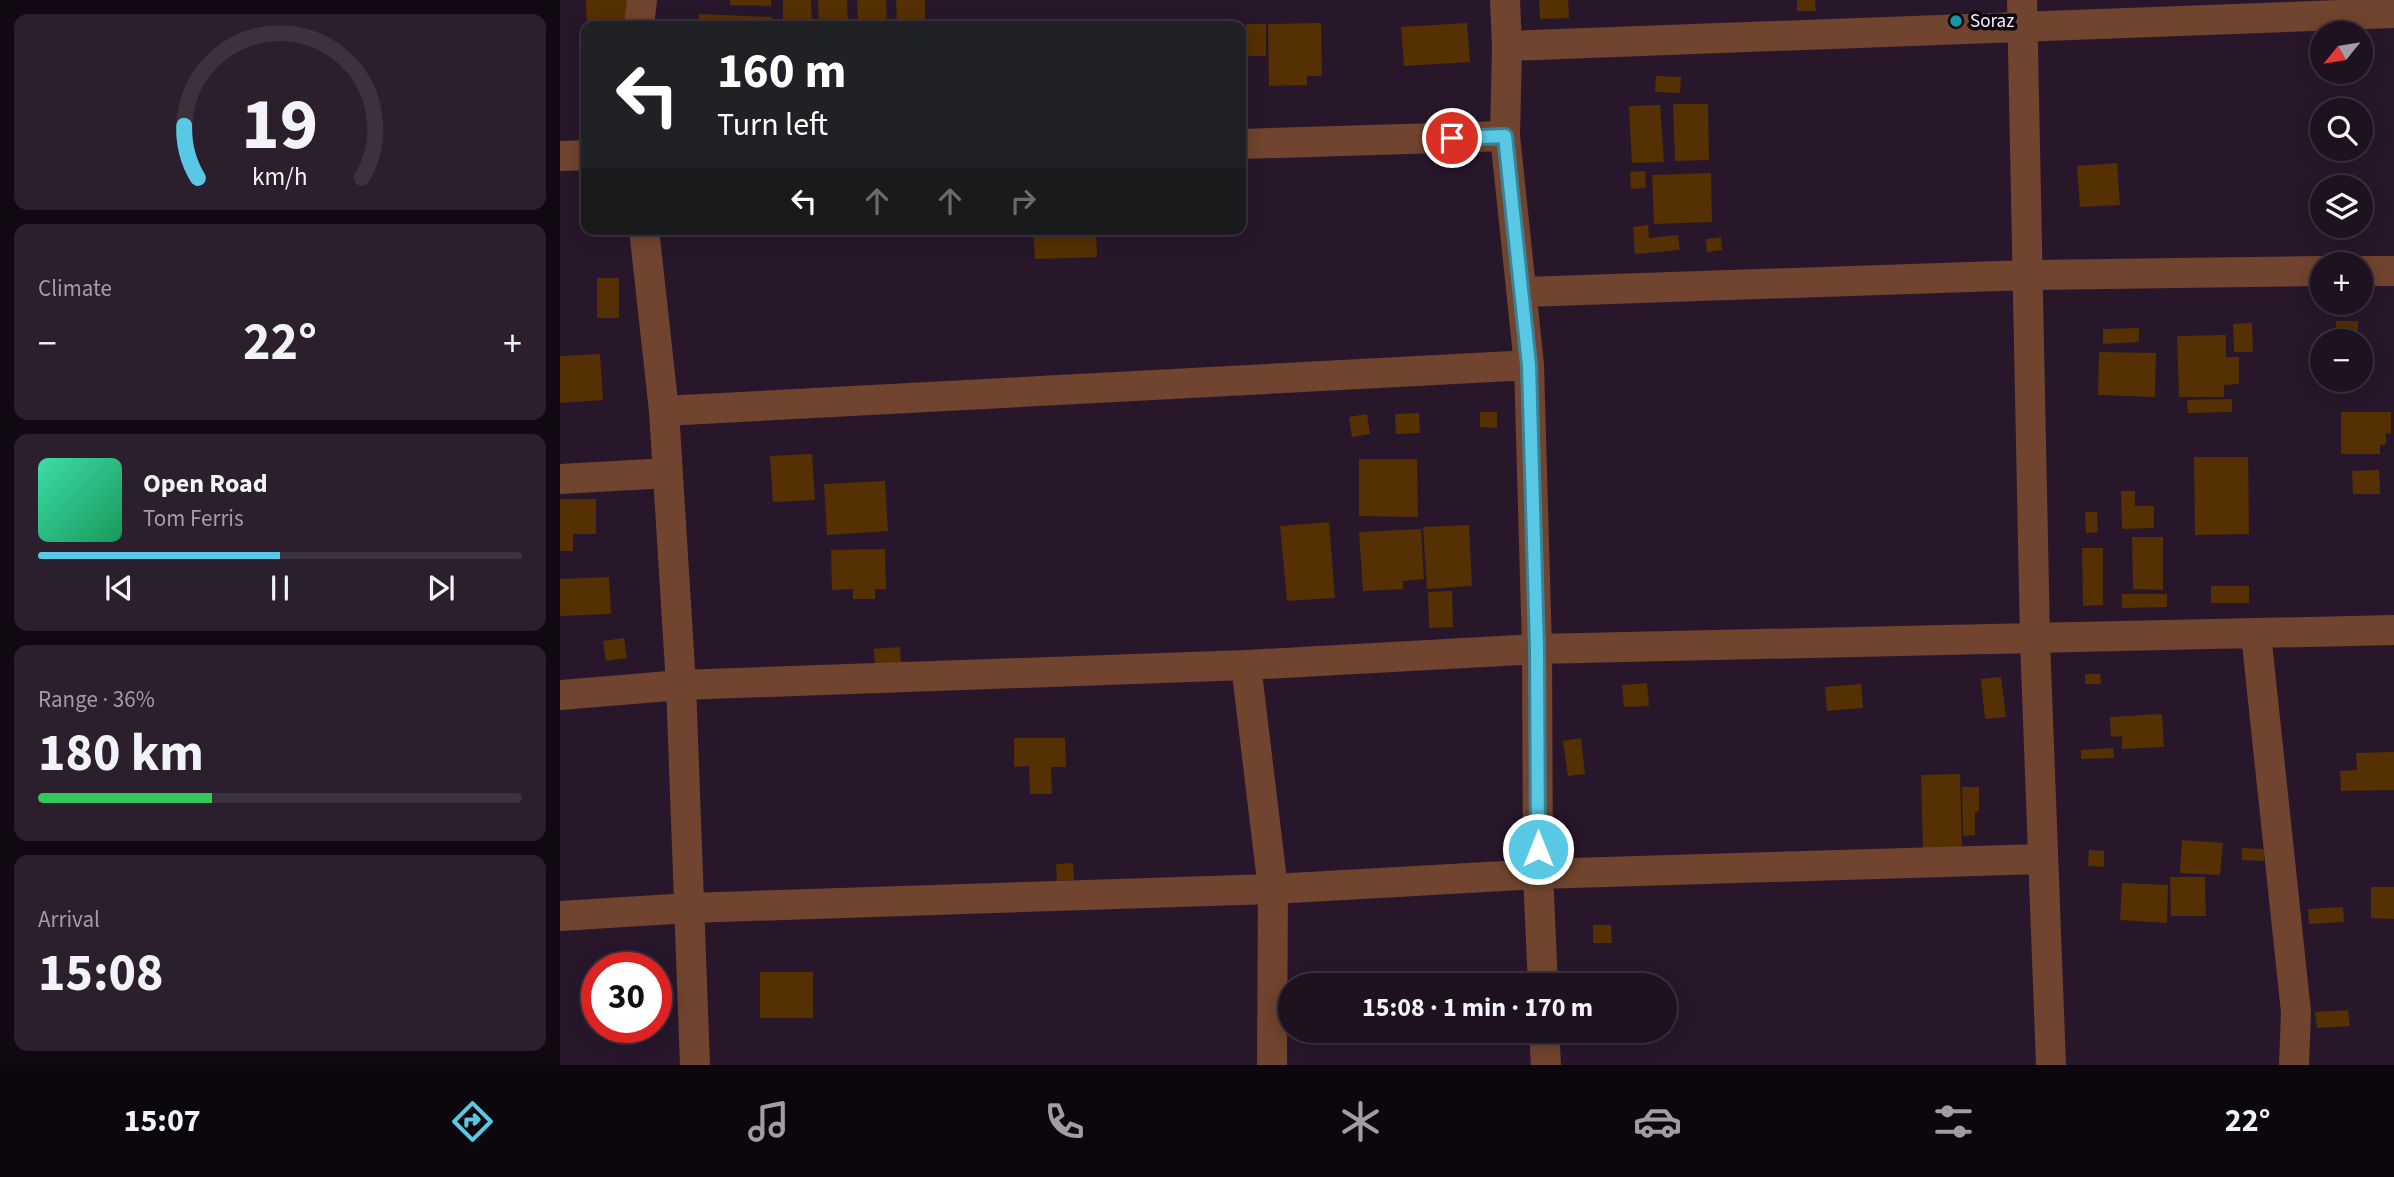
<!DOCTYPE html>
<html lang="en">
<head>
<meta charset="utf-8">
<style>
	:root { --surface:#1e1120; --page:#2b1f2d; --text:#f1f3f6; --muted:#a19da5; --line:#3c313e; --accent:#59c8e4 }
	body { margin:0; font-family:"Source Sans 3",sans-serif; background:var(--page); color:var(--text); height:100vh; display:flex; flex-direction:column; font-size:26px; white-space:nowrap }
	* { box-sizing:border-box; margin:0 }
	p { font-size:23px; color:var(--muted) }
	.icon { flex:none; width:38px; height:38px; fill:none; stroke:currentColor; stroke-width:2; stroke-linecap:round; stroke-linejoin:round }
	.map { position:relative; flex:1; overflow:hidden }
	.drawer { display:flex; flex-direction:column; gap:14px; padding:14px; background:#100912; width:560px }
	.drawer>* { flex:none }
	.banner { position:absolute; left:21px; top:21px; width:665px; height:214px; border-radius:14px; box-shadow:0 4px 18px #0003,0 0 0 2px var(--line); background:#202124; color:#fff; overflow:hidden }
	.needle { width:46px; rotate:240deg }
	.controls { position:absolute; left:1750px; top:21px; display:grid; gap:14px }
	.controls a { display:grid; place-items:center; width:63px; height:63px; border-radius:50%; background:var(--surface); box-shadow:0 4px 18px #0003,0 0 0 2px var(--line); font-size:35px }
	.speed { position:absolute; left:21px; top:952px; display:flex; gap:14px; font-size:35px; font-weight:700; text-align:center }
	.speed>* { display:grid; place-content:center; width:91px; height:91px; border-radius:50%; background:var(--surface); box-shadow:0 4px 18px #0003,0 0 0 2px var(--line); line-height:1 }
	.speed .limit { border:10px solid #d22; background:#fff; color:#111 }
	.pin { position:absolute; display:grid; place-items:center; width:60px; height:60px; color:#fff; margin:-30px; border:4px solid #fff; border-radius:50%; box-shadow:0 2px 7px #0007 }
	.me { position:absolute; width:77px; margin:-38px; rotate:0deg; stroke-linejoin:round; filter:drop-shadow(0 0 5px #0008) }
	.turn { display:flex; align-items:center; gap:24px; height:147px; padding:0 21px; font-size:32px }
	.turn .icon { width:91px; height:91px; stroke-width:2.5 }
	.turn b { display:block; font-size:49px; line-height:60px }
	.lanes { display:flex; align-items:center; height:66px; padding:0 21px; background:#0003; justify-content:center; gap:35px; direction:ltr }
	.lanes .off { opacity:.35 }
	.big { font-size:52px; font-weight:700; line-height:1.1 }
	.drawer .widget { flex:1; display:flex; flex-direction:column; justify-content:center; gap:10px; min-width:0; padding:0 24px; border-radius:14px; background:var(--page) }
	.drawer .dial { align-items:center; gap:0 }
	.dial svg { height:182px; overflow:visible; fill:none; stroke:var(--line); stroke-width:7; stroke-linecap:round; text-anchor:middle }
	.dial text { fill:var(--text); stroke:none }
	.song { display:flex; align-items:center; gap:21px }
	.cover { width:84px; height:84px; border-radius:10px; background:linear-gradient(135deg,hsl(160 70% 55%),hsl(150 70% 35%)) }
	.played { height:7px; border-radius:4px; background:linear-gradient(90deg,var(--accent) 50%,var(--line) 50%) }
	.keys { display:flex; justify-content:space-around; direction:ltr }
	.heat { display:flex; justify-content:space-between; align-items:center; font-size:38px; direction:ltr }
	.charge { height:10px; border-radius:5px; background:linear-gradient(90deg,#34c759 36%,var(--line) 0) }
	.trip { position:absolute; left:718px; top:973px; width:399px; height:70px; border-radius:35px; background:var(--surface); box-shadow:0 4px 18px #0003,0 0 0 2px var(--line); font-weight:700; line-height:70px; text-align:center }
	.tab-bar { display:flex; height:112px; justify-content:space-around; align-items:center; background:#0c070d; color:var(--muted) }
	.tab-bar .icon { width:49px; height:49px }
	.tab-bar .active { color:var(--accent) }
	.tab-bar b { font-size:32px; color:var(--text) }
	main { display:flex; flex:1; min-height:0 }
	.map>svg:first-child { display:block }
	.building { fill:#543003 }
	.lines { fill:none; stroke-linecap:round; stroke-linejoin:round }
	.minor { stroke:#70442e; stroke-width:30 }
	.route-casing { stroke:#3a8294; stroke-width:18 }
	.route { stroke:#59c8e4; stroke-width:12 }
	.culture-dot { fill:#0f9aa8; stroke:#0c060e; stroke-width:2.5 }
	.labels { text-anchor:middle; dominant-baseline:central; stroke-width:7; stroke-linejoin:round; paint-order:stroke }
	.poi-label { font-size:19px; fill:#fbeffd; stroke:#0c060e; text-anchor:start }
</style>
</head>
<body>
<main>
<section class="drawer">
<div class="widget dial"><svg viewBox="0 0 100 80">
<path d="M14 69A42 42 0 1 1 86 69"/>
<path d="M14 69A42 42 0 0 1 8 46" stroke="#59c8e4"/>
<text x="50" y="56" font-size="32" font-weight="700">19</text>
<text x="50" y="72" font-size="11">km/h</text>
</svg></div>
<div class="widget"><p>Climate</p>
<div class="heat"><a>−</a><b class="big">22°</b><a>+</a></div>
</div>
<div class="widget">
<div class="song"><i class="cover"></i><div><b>Open Road</b><p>Tom Ferris</p></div></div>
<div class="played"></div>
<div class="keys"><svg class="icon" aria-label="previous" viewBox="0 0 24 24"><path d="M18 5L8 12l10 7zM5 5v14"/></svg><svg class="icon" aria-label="pause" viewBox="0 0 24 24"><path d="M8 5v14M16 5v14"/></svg><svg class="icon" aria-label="next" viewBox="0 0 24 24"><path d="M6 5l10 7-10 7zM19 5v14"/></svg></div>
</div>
<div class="widget"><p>Range · 36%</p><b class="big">180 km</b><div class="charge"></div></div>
<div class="widget"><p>Arrival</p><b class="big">15:08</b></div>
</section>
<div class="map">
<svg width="1834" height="1065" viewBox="0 0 1834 1065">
	<rect width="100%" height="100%" fill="#28172b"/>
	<!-- building -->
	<path class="building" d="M26,0H70V21L58,22L59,26H27Z
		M170,0H211V6L170,5Z
		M223,0H251L252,26H223Z
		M258,0H287L288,26H259Z
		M297,0H326L327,26H298Z
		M336,0H365V26H337Z
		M979,0H1008L1009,18L980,19Z
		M1237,0H1255L1256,11H1237Z
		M139,14L212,17V26H138Z
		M761,23L762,76H747V85L709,86L708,24Z
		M907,23L910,62L844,66L841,27Z
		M686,24H706V56H686Z
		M1096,76L1121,77L1120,93L1095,92Z
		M1113,104H1148L1149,160L1115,161Z
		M1100,105L1104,162L1072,163L1069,106Z
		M1557,163L1560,205L1520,207L1517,166Z
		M1085,171L1086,188L1071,189L1070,172Z
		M1151,173L1152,222L1094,224L1092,175Z
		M1088,225L1089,238L1118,235L1120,250L1075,254L1073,227Z
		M473,229H536L537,257L475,259Z
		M1161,237L1162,250L1147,252L1146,239Z
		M37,278H59V318H37Z
		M1776,321H1798V341H1776Z
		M1692,323L1693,352H1674L1673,324Z
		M1579,328V342L1543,344V329Z
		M1666,335V357H1679V384L1664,385V397H1619L1617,336Z
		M1539,352L1596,353L1595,397L1538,395Z
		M40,354L43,400L0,403V356Z
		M1672,399V412L1628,413L1627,400Z
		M920,412H937V428L920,427Z
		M1781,412H1831V434L1826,433V444L1820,445V454H1781Z
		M859,413L860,433L836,434L835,414Z
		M807,414L810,434L792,437L789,417Z
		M252,454L255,500L213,502L210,456Z
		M1634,457H1688L1689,534L1635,535Z
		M799,459H857L858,517L799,516Z
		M1819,470L1820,494H1793L1792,471Z
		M325,481L328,531L267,535L264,484Z
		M1561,491H1575V506H1594V528L1562,529Z
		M0,499H36V534H13V551H0Z
		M1525,512H1537L1538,532L1526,533Z
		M769,522L775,598L727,601L720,526Z
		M909,525L912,586L867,589L863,527Z
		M861,529L864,579L843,581V589L803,591L799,532Z
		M1572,537H1603V590L1573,589Z
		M1522,548H1543V605L1523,606Z
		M325,549L326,589H315V599H293V589L272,590L271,550Z
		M49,577L51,614L0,616V579Z
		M1651,586H1689V603H1651Z
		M892,591L893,627L869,628L868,592Z
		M1562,594H1607V607L1562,608Z
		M64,638L67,658L46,661L43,641Z
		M340,647L341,663L315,665L314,649Z
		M1525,674H1540L1541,684H1525Z
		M1441,677L1446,717L1425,719L1421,679Z
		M1087,683L1089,706L1064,707L1062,685Z
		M1301,684L1303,708L1267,711L1265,687Z
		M1602,714L1604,747L1562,749V736L1551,737L1550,717Z
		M454,738H505L506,767H491L492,794H470L469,766L454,767Z
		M1021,738L1025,774L1008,776L1003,741Z
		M1553,748L1554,758L1521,759V750Z
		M1834,752V790L1781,791L1780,771L1797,770L1796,753Z
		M1400,774L1402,850L1363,851L1361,775Z
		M1402,787H1419V811L1415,812V835L1403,836Z
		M1622,840L1663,843L1660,875L1620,873Z
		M1682,848L1704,849V861L1682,860Z
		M1529,850L1544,851V867L1528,866Z
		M513,863L514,880L497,881L496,864Z
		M1610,877H1645L1646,916H1611Z
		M1562,883L1608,885L1607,923L1560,920Z
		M1811,887H1834V919L1811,918Z
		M1783,907L1784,922L1749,924L1748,909Z
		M1033,925H1051L1052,943H1033Z
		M200,972H253V1018H200Z
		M1788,1010L1790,1026L1757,1028L1755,1012Z"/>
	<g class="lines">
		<!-- minor -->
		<path class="minor" d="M945,0L947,46L945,136L969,365L977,649L978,874L983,985
			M1462,0L1475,640L1491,1065
			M79,26L82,0
			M947,46L1834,13
			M681,144L945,136
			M0,156L26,155
			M84,229L104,411L121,685L135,1065
			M1801,271H1834
			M962,292L1469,275L1762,271
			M104,411L969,365
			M0,479L108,473
			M1696,634L1736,1012L1734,1065
			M686,665L713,889L712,1065
			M0,695L121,685L686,665L977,649L1834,630
			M0,916L129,908L713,889L978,874L1483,859
			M984,1031L986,1065"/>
	</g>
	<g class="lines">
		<defs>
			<path id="route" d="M892,138L945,136L969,365L977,649L978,849"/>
		</defs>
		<!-- route casing -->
		<use href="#route" class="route-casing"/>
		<!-- route -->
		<use href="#route" class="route"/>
	</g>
	<!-- markers -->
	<circle class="culture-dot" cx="1396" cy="21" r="7"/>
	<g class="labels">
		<!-- poi labels -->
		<g class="poi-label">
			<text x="1410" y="21">Soraz</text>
		</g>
	</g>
</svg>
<div class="controls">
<a><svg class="needle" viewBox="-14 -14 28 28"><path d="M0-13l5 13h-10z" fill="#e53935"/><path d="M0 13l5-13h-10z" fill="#a19da5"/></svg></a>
<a><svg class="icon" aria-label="search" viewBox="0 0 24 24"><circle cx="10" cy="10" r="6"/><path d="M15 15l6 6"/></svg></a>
<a><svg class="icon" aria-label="layers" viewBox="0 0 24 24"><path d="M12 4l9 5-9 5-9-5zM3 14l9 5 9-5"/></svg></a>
<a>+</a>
<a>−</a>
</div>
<div class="speed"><div class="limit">30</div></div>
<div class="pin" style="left:892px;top:138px;background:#d93025"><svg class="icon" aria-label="arrive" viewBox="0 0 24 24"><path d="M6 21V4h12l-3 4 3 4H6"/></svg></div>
<svg class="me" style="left:978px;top:849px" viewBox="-20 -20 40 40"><circle r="17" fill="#59c8e4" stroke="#fff" stroke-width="3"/><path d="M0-11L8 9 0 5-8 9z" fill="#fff"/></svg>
<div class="trip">15:08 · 1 min · 170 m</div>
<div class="banner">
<div class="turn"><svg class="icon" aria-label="left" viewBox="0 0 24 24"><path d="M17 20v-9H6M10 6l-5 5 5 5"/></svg><div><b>160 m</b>Turn left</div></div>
<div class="lanes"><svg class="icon" aria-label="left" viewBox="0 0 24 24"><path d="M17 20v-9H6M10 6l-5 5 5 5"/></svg><svg class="icon off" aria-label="ahead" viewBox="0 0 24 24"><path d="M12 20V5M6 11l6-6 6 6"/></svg><svg class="icon off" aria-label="ahead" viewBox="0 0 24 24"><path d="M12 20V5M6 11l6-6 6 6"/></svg><svg class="icon off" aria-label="right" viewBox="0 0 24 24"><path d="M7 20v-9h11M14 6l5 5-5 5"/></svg></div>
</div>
</div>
</main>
<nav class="tab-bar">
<b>15:07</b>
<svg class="icon active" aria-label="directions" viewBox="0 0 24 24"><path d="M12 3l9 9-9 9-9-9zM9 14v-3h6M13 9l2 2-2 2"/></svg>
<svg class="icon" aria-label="music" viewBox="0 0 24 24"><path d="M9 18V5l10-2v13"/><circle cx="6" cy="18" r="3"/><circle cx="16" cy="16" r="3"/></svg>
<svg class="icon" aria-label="phone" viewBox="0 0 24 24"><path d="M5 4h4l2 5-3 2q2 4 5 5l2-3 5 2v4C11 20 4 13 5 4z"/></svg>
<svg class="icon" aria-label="climate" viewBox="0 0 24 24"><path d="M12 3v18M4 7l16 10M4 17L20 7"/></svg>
<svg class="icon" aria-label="car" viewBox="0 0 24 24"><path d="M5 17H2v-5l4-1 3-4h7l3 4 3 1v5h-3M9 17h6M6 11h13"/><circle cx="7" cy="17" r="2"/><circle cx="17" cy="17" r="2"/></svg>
<svg class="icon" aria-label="filters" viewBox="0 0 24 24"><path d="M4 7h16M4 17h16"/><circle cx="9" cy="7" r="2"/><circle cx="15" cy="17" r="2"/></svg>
<b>22°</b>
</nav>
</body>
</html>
